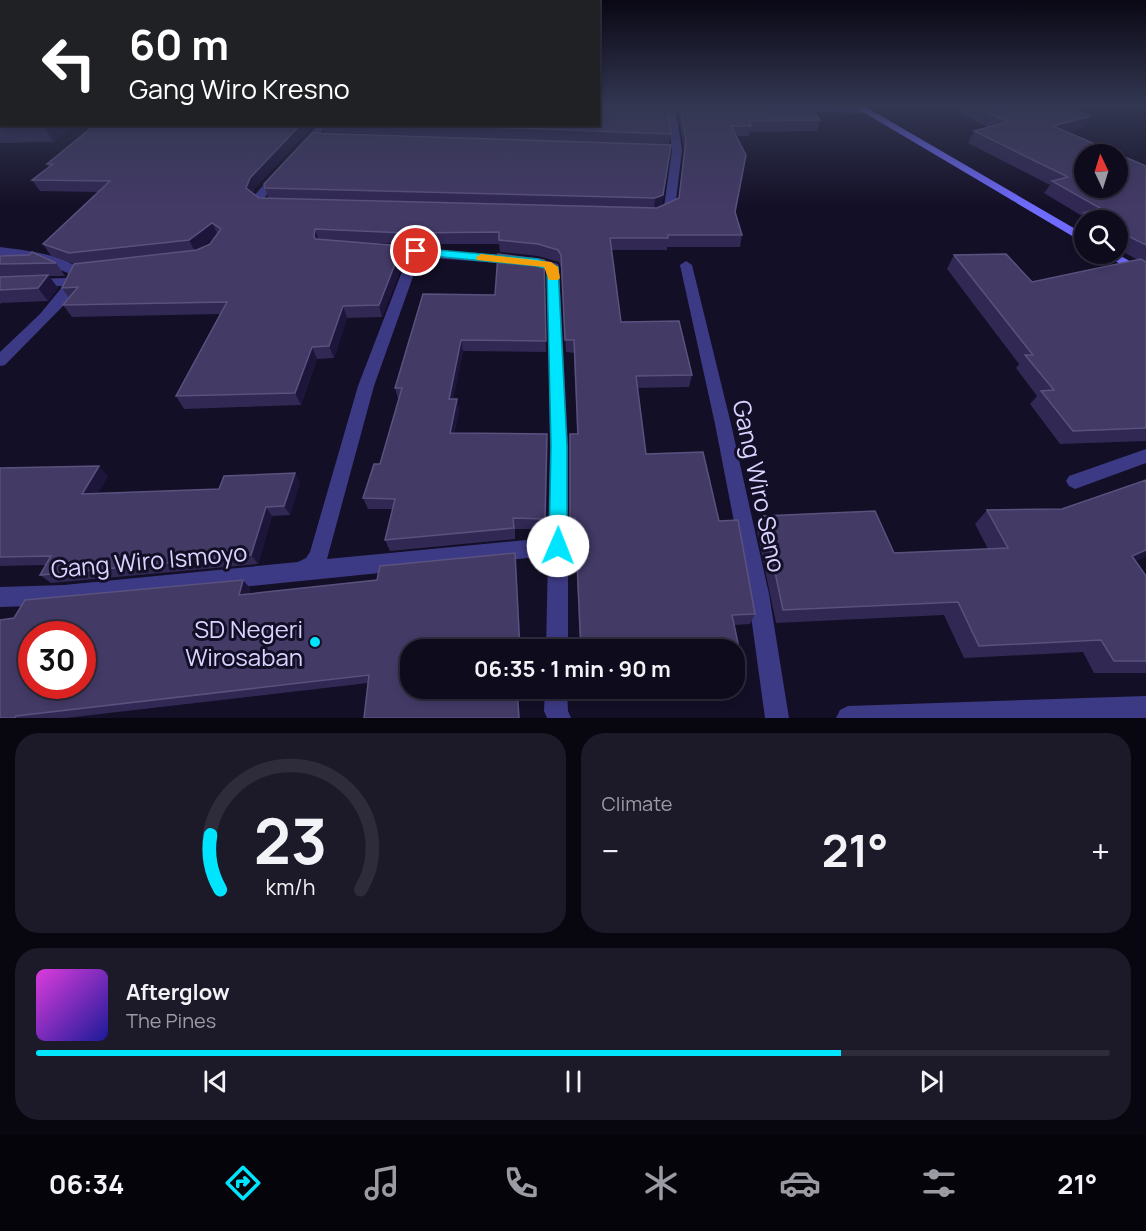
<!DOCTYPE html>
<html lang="en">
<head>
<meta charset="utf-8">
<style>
	:root { --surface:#0e0b1c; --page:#1c1929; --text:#f1f3f6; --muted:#9b9ba3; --line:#2e2b3b; --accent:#00e5ff }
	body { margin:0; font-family:Manrope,sans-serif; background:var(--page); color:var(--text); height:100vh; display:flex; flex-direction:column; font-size:22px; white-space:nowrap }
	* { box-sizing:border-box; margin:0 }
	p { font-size:20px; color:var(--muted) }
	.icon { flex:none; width:33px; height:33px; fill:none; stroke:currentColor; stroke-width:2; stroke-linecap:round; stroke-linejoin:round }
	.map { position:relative; height:718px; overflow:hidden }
	.sheet { display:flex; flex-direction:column; gap:15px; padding:15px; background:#08060f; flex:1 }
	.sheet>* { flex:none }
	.banner { position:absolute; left:0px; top:0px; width:600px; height:126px; box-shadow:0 3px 9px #0003,0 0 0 2px var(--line); background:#202124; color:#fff; overflow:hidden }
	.needle { width:39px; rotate:356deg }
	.tools { position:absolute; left:1074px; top:144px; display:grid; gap:12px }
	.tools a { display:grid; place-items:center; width:54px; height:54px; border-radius:50%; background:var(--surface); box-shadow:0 3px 9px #0003,0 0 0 2px var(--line); font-size:30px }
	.speed { position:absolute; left:18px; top:621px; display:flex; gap:12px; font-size:30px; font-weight:700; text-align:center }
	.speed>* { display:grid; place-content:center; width:78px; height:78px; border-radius:50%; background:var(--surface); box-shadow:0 3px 9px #0003,0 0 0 2px var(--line); line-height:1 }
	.speed .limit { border:9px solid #d22; background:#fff; color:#111 }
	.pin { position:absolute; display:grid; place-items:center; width:51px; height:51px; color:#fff; margin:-26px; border:3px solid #fff; border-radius:50%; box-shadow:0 2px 6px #0007 }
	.me { position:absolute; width:66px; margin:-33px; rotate:1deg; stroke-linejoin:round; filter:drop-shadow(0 0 4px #0008) }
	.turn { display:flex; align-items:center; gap:21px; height:126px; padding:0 30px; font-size:27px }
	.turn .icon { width:78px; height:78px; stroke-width:2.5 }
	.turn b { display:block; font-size:42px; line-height:51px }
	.big { font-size:45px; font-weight:700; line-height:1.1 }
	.sheet .tile { flex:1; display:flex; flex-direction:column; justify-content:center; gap:9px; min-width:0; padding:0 21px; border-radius:24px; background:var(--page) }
	.sheet .dial { align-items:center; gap:0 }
	.dial svg { height:156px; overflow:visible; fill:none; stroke:var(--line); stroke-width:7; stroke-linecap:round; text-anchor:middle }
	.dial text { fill:var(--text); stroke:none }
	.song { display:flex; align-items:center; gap:18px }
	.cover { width:72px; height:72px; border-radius:9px; background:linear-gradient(135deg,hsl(300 70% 55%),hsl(240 70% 35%)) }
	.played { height:6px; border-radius:3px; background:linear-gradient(90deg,var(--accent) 75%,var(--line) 75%) }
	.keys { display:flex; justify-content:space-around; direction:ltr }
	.heat { display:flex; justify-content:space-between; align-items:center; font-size:33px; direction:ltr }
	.sheet .tiles { flex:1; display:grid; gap:15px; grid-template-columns:1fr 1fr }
	.tile:last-child { grid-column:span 2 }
	.trip { position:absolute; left:400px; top:639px; width:345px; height:60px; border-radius:24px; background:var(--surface); box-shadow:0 3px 9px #0003,0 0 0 2px var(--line); font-weight:700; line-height:60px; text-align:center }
	.menu { display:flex; height:96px; justify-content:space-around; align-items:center; background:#06040b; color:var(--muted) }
	.menu .icon { width:42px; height:42px }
	.menu .selected { color:var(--accent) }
	.menu b { font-size:27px; color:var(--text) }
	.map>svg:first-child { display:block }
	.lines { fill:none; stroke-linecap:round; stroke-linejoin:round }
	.street { fill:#3d3a85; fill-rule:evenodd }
	.secondary { fill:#6f6bff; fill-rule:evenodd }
	.wall { fill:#312854; fill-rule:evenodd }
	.shaded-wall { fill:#1d163a }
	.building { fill:#433a66; stroke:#5a527e; stroke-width:1.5; fill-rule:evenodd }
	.route { fill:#00e5ff; stroke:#0095a6; stroke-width:1.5 }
	.slow { fill:#f59e0b }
	.poi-dot { fill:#00e5ff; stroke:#130f26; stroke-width:2 }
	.labels { text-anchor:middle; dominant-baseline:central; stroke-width:6; stroke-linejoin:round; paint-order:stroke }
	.near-street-label { font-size:24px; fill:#d9d4ff; stroke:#130f26 }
	.near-poi-label { font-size:24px; fill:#d9d4ff; stroke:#130f26; text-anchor:end }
</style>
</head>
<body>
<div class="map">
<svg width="1146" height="718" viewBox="0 0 1146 718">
	<rect width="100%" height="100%" fill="#130f26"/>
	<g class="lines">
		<!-- street -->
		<path class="street" d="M667,106H675L682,150L675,209L658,217L652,214L664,207L672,150Z
			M790,106L862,107L867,110L862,113L793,111L790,110Z
			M318,124H327L308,150H300L299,148Z
			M279,171L284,174L265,197L268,201L280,206L274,209L260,206L253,197L275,172Z
			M384,246L538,258L558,264L559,267L568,446V650H546L548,556L64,605L0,607V587L64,585L298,562L306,558L310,552L358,386L408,256L380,253L378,250L380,247ZM420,257L536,266L547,269L550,446L548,538L327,559L374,386Z
			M0,247C22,250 66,254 81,271V282L62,307L5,365L0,366V352L40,314L63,286L0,288V280L67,278L68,273L37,261L0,255Z
			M686,261L692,265L731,424L769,594L789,718H765L748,594L715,424L680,265Z
			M1146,449V463L1075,489L1069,486L1066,481L1069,476Z
			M545,688H567L568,711L571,718H547L544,711Z
			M1146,696V718H836L840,710L848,706Z"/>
		<!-- secondary -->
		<path class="secondary" d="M853,106H864L1084,234V243Z
			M1103,254H1117L1146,270V279Z"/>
	</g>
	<!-- wall -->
	<path class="wall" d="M0,106L2,124H73L53,142L0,143Z
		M677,106H810L820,120L817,131L750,132L749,136H736L735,212L742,235L740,247H667V250H612L621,322L692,375L689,387L637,388L646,454L719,521L755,614L750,624L734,625L742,662L737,672H735V650H580L575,530H570V434H577L574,353L566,352L561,267L559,262L538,256L500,252L499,244H408L347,242L405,258L382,317L347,318L334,358L317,359L301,405L184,409L176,396L220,314L72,317L63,305L69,298L62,288L75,264L51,256L43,244L98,192L40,191L32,180L49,167L47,164L96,124H314L254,189L253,193L259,198H268L264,184L671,145L662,205L679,198L684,150ZM215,237L210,244L197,250Z
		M946,106H1087L1074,110L1090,116L1083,128L1068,132L1146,166V441L1060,444L1030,404L1037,396L1016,368L1019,364L947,269L954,255L1032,282L1138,260L1118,249V220H1084V231L1075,226L1082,216L1044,193L1050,185L968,143L974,131L988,127Z
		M321,124H598L671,134L669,145L324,132Z
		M0,256L56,263L65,276H49L58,288L48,301L1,303L0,305Z
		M544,260L546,352L463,351L453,399H457L459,411L454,433L547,434L546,529H515V539L390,551L385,540L393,509H368L363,498L380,464L399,399H398L395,388L495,295Z
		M0,468L108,476L97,494L219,489L300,482L290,515L272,516L258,564L51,583L40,575L45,565L0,566Z
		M987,510L1136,561L1146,576V673H1094L1083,652L964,658L944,615L776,623L757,531L763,516L894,553L988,549L975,524Z
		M516,561L368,683L66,718H0L250,588L249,594L377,580Z"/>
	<!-- shaded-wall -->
	<path class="shaded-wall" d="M1058,106H1087L1053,115Z
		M1090,116L1083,128L1047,138L1053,126Z
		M43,124H73L53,142Z
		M301,124H314L254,189L251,200L246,188L250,178Z
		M671,145L662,205L654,209L655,198Z
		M212,223L218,235L195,252L189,240Z
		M315,229L319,241L318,249L314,237Z
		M402,246L405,258L382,317L379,305Z
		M48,275L58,288L48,301L38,288Z
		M343,306L347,318L334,358L329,346Z
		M461,340L463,351L451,411L449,399Z
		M312,347L317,359L301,405L295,393Z
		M457,399L459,411L452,444L450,433Z
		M547,434L548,446L546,529L545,519Z
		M99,466L108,476L91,504L82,494Z
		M295,473L300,482L290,515L284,506Z
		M266,507L272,516L258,564L251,555Z
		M1146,550V557L1114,570L1132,556Z
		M515,553L516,561L521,650H520Z
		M243,580L250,588L246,603L239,595Z
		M517,688H518L520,718H519Z"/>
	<!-- building -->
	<path class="building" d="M0,106H2V124H43L0,125Z
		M598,106H667L671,134L407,124H598Z
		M680,106H810L820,120L749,121L751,126H731L746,155L735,212L742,235H668V238H610L621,322L679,321L692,375L636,376L646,454L703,452L719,521L738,520L755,614L732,615L742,662L735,663V650H581L575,518H570V434H578L574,340H565L561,255L558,250L538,244L499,240V232L406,233L315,229L314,237L316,239L402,246L379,305L343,306L329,346L312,347L295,393L176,396L227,302L63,305L78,287L62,288L74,264L197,250L210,244L221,229L212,223L189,240L69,253L43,244L110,181L32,180L53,164H47L96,124H301L250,178L246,188L259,198L657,208L679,198L686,140Z
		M974,106H1067L1090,116L1053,126L1146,166V245L1118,231V220H1098L1084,213L1100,208L1052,181L1068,177L974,131L1008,122ZM1084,154H1118V188H1084Z
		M312,133L671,145L663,195L655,198L265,188L264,184Z
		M32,252L56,263L0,264V256L29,255Z
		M498,254L544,260L546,341L461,340L449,399H457L450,433L547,434L545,519L513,518L514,528L385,540L395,499L363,498L374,464H380L402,388H395L423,294L495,295Z
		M1006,254L1032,282L1141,259L1146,262V428L1073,431L1041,391L1054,390L1025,355H1033L954,255Z
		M48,275L38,288L0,290V277Z
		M99,466L82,494L219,489L224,476L295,473L284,506L266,507L251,555L40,575L51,556L0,557V468Z
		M1146,480V550L1132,556L1146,576V661H1114L1101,640L979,646L958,602L783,610L763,516L875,511L894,553L1008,548L987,510L1062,509Z
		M515,553L520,650H411V688H517L519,718H364L369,675L16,716L15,718H0V620L14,618L25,600L243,580L239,595L377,580L380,566ZM32,634H82V686H32Z"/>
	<!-- sky -->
	<linearGradient id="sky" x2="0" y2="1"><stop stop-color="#0a0815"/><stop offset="0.51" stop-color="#333752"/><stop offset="1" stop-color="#333752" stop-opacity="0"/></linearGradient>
	<rect width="1146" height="207" fill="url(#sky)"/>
	<!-- route -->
	<path class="route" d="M416,248L538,259L558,267L567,446V546L564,551L558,554L552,551L549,546L551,446L547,269L536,266L412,254L410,251Z"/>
	<!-- slow -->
	<path class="slow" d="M481,254L551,262L558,267L560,278L558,280H549L544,267L477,260L476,257Z"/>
	<!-- markers -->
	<circle class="poi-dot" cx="315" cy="642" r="6"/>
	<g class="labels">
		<!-- near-street labels -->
		<g class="near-street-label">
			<text transform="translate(760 486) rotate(78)">Gang Wiro Seno</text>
			<text transform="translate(149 560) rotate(-5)">Gang Wiro Ismoyo</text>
		</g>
		<!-- near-poi labels -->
		<g class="near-poi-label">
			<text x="303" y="628">SD Negeri<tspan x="303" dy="28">Wirosaban</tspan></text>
		</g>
	</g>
</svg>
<div class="tools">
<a><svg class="needle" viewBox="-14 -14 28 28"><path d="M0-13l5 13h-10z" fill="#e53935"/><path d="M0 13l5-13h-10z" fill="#9b9ba3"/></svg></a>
<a><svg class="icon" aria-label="search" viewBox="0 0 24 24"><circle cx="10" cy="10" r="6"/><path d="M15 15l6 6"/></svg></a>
</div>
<div class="speed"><div class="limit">30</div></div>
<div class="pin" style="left:416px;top:251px;background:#d93025"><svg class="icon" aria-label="arrive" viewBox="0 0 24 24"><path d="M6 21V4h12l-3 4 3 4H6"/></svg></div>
<svg class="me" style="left:558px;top:546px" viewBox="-20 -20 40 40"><circle r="19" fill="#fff"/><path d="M0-13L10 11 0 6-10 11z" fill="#00e5ff"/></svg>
<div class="trip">06:35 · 1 min · 90 m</div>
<div class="banner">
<div class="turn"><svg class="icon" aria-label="left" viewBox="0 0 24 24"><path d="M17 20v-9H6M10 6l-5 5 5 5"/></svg><div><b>60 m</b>Gang Wiro Kresno</div></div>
</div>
</div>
<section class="sheet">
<div class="tiles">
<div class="tile dial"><svg viewBox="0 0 100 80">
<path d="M14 69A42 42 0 1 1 86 69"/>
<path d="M14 69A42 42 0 0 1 9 41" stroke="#00e5ff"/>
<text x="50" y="56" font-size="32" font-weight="700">23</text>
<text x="50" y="72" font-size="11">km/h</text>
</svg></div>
<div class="tile"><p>Climate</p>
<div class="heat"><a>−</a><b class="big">21°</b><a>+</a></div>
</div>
<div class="tile">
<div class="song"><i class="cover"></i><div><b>Afterglow</b><p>The Pines</p></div></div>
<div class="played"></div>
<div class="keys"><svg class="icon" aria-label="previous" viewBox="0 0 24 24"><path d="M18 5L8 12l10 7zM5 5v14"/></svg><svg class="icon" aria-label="pause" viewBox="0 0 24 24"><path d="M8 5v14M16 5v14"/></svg><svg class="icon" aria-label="next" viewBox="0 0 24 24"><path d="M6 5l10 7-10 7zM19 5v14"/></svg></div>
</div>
</div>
</section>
<nav class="menu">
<b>06:34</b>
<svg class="icon selected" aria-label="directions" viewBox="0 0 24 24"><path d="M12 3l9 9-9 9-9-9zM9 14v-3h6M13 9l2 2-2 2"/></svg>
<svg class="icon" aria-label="music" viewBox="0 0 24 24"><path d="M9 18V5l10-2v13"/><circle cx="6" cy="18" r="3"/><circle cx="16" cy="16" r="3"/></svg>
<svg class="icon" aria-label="phone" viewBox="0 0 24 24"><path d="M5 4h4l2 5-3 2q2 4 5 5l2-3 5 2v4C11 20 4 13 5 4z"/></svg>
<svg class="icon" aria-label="climate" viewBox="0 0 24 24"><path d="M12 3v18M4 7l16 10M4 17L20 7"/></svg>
<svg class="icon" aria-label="car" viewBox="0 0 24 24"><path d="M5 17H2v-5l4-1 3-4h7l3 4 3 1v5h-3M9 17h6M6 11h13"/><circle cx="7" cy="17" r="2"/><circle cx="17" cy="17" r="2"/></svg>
<svg class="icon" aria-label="filters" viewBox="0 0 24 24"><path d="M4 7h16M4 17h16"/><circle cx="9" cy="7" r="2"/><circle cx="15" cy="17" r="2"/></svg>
<b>21°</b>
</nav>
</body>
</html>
